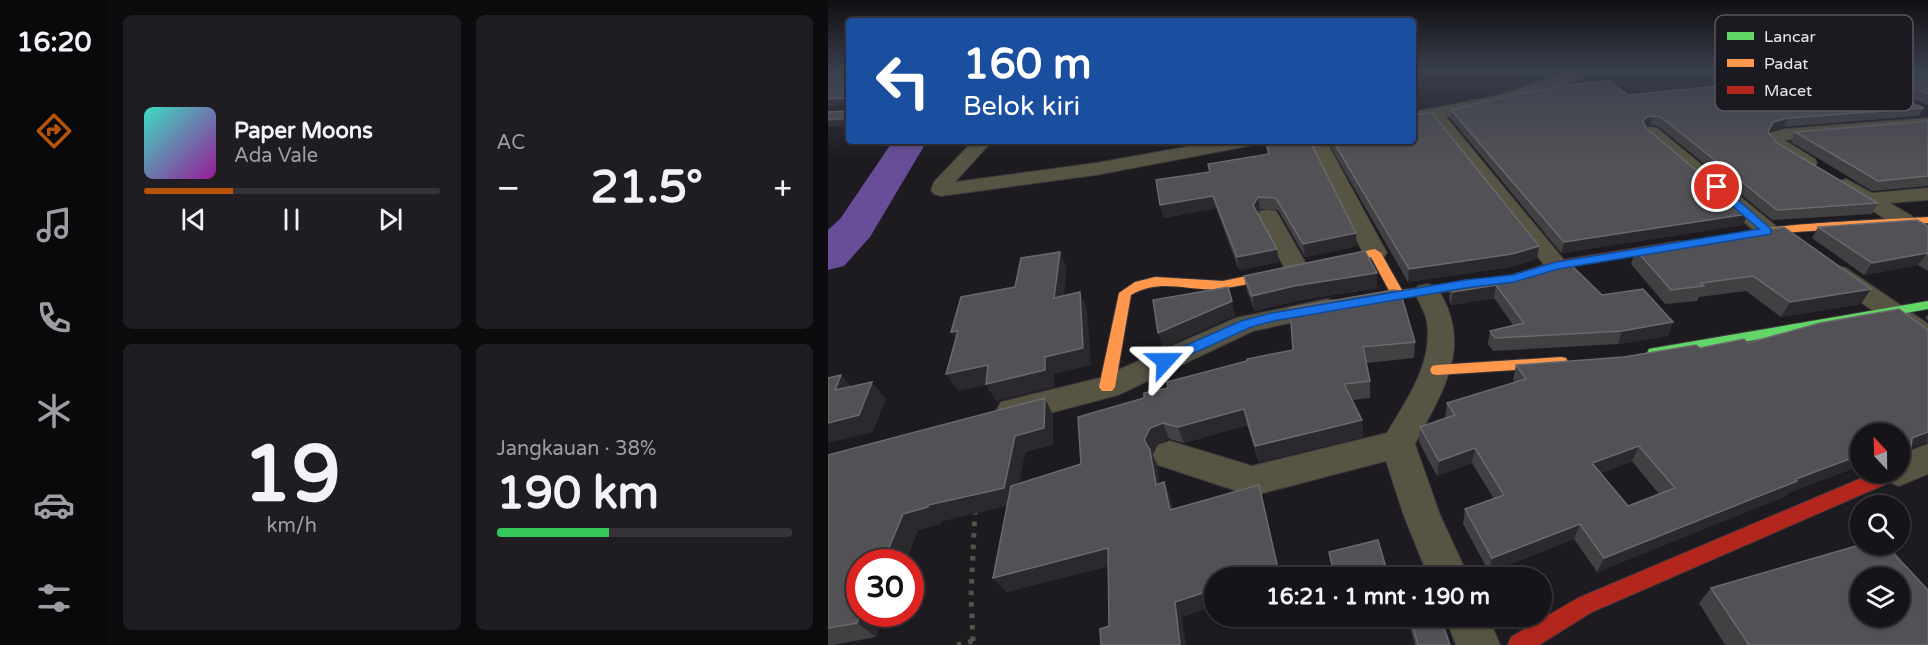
<!DOCTYPE html>
<html lang="id">
<head>
<meta charset="utf-8">
<style>
	:root { --surface:#161418; --page:#1f1d21; --text:#f1f3f6; --muted:#9e9ea2; --line:#353337; --accent:#b45309 }
	body { margin:0; font-family:"Varela Round",sans-serif; background:var(--page); color:var(--text); height:100vh; display:flex; flex-direction:column; font-size:22px; white-space:nowrap }
	* { box-sizing:border-box; margin:0 }
	p { font-size:20px; color:var(--muted) }
	.icon { flex:none; width:33px; height:33px; fill:none; stroke:currentColor; stroke-width:2; stroke-linecap:round; stroke-linejoin:round }
	.map { position:relative; flex:1; overflow:hidden }
	.panel { display:flex; flex-direction:column; gap:15px; padding:15px; background:#0c0b0d; width:720px }
	.panel>* { flex:none }
	.guide { position:absolute; left:18px; top:18px; width:570px; height:126px; border-radius:6px; box-shadow:0 2px 4px #0004,0 0 0 2px var(--line); background:#1a4fa0; color:#fff; overflow:hidden }
	.needle { width:39px; rotate:338deg }
	.buttons { position:absolute; left:1022px; top:423px; display:grid; gap:12px }
	.buttons a { display:grid; place-items:center; width:60px; height:60px; border-radius:50%; background:var(--surface); box-shadow:0 2px 4px #0004,0 0 0 2px var(--line); font-size:30px }
	.speed { position:absolute; left:18px; top:549px; display:flex; gap:12px; font-size:30px; font-weight:700; text-align:center }
	.speed>* { display:grid; place-content:center; width:78px; height:78px; border-radius:50%; background:var(--surface); box-shadow:0 2px 4px #0004,0 0 0 2px var(--line); line-height:1 }
	.speed .limit { border:9px solid #d22; background:#fff; color:#111 }
	.pin { position:absolute; display:grid; place-items:center; width:51px; height:51px; color:#fff; margin:-26px; border:3px solid #fff; border-radius:50%; box-shadow:0 2px 6px #0007 }
	.me { position:absolute; width:66px; margin:-33px; rotate:66deg; stroke-linejoin:round; filter:drop-shadow(0 0 4px #0008) }
	.turn { display:flex; align-items:center; gap:21px; height:126px; padding:0 18px; font-size:27px }
	.turn .icon { width:78px; height:78px; stroke-width:2.5 }
	.turn b { display:block; font-size:42px; line-height:51px }
	.big { font-size:45px; font-weight:700; line-height:1.1 }
	.panel .widget { flex:1; display:flex; flex-direction:column; justify-content:center; gap:9px; min-width:0; padding:0 21px; border-radius:9px; background:var(--page) }
	.panel .dial { align-items:center; gap:0 }
	.dial b { font-size:78px; line-height:1 }
	.song { display:flex; align-items:center; gap:18px }
	.cover { width:72px; height:72px; border-radius:9px; background:linear-gradient(135deg,hsl(170 70% 55%),hsl(300 70% 35%)) }
	.played { height:6px; border-radius:3px; background:linear-gradient(90deg,var(--accent) 30%,var(--line) 30%) }
	.keys { display:flex; justify-content:space-around; direction:ltr }
	.heat { display:flex; justify-content:space-between; align-items:center; font-size:33px; direction:ltr }
	.charge { height:9px; border-radius:4px; background:linear-gradient(90deg,#34c759 38%,var(--line) 0) }
	.panel .tiles { flex:1; display:grid; gap:15px; grid-template-columns:repeat(2,1fr) }
	.trip { position:absolute; left:376px; top:567px; width:348px; height:60px; border-radius:30px; background:var(--surface); box-shadow:0 2px 4px #0004,0 0 0 2px var(--line); font-weight:700; line-height:60px; text-align:center }
	main { display:flex; flex:1; min-height:0 }
	.dock { display:flex; flex-direction:column; width:108px; justify-content:space-around; align-items:center; background:#09080a; color:var(--muted) }
	.dock .icon { width:42px; height:42px }
	.dock .current { color:var(--accent) }
	.dock b { font-size:27px; color:var(--text) }
	.map>svg:first-child { display:block }
	.lines { fill:none; stroke-linecap:round; stroke-linejoin:round }
	.river { fill:#684e9a; fill-rule:evenodd }
	.street-casing { stroke:#39383b; stroke-width:2 }
	.fast-casing { stroke:#39383b; stroke-width:2 }
	.slow-casing { stroke:#39383b; stroke-width:2 }
	.jam-casing { stroke:#39383b; stroke-width:2 }
	.path { stroke:#56544a; stroke-width:5; stroke-dasharray:4.5 7; stroke-linecap:butt }
	.street { fill:#575444; fill-rule:evenodd }
	.fast { fill:#63d668; fill-rule:evenodd }
	.slow { fill:#ff974d; fill-rule:evenodd }
	.jam { fill:#b3261e; fill-rule:evenodd }
	.wall { fill:#414043; fill-rule:evenodd }
	.shaded-wall { fill:#2b292d }
	.building { fill:#525155; stroke:#6a696c; stroke-width:1.5; fill-rule:evenodd }
	.route { fill:#1a73e8; stroke:#114b97; stroke-width:1.5 }
	.key { fill:#1c1a21; stroke:#59575d; stroke-width:1.5 }
	.key-label { font-size:16px; fill:#e7e6ea }
</style>
</head>
<body>
<main>
<nav class="dock">
<b>16:20</b>
<svg class="icon current" aria-label="directions" viewBox="0 0 24 24"><path d="M12 3l9 9-9 9-9-9zM9 14v-3h6M13 9l2 2-2 2"/></svg>
<svg class="icon" aria-label="music" viewBox="0 0 24 24"><path d="M9 18V5l10-2v13"/><circle cx="6" cy="18" r="3"/><circle cx="16" cy="16" r="3"/></svg>
<svg class="icon" aria-label="phone" viewBox="0 0 24 24"><path d="M5 4h4l2 5-3 2q2 4 5 5l2-3 5 2v4C11 20 4 13 5 4z"/></svg>
<svg class="icon" aria-label="climate" viewBox="0 0 24 24"><path d="M12 3v18M4 7l16 10M4 17L20 7"/></svg>
<svg class="icon" aria-label="car" viewBox="0 0 24 24"><path d="M5 17H2v-5l4-1 3-4h7l3 4 3 1v5h-3M9 17h6M6 11h13"/><circle cx="7" cy="17" r="2"/><circle cx="17" cy="17" r="2"/></svg>
<svg class="icon" aria-label="filters" viewBox="0 0 24 24"><path d="M4 7h16M4 17h16"/><circle cx="9" cy="7" r="2"/><circle cx="15" cy="17" r="2"/></svg>
</nav>
<section class="panel">
<div class="tiles">
<div class="widget">
<div class="song"><i class="cover"></i><div><b>Paper Moons</b><p>Ada Vale</p></div></div>
<div class="played"></div>
<div class="keys"><svg class="icon" aria-label="previous" viewBox="0 0 24 24"><path d="M18 5L8 12l10 7zM5 5v14"/></svg><svg class="icon" aria-label="pause" viewBox="0 0 24 24"><path d="M8 5v14M16 5v14"/></svg><svg class="icon" aria-label="next" viewBox="0 0 24 24"><path d="M6 5l10 7-10 7zM19 5v14"/></svg></div>
</div>
<div class="widget"><p>AC</p>
<div class="heat"><a>−</a><b class="big">21.5°</b><a>+</a></div>
</div>
<div class="widget dial"><b>19</b><p>km/h</p></div>
<div class="widget"><p>Jangkauan · 38%</p><b class="big">190 km</b><div class="charge"></div></div>
</div>
</section>
<div class="map">
<svg width="1100" height="645" viewBox="0 0 1100 645">
	<rect width="100%" height="100%" fill="#1d1b20"/>
	<g class="lines">
		<!-- river -->
		<path class="river" d="M65,141H99L42,237L16,266L0,270V230L12,219Z"/>
		<defs>
			<path id="street" d="M747,70H766C750,87 645,112 618,117L736,260L740,265L736,270L728,272L720,270L603,119L585,122V112L668,96Z
				M1100,118V128L956,140L987,159L989,163L987,167L980,169L946,151L938,140L942,133L956,129Z
				M823,127L829,128L948,226L951,231L948,236L940,238L932,236L817,136L814,132L817,128Z
				M145,141H164L127,182L268,163L391,141H429L426,145L420,146L268,175L113,196L106,194L103,190L106,182Z
				M480,141H498L559,253L555,258L547,260L539,258L535,253Z
				M1018,179L1044,193L1100,188V200L1062,203L1084,216L1087,221L1084,226L1076,228L1068,226L1011,189L1008,185L1011,181Z
				M440,210L448,211L451,216L481,269L478,274L469,276L460,274L457,269L429,216L432,211Z
				M1009,266L1018,268L1100,324V346L1090,344L1000,278L997,273L1000,268Z
				M599,284L608,286C647,345 615,390 587,444L612,515L641,578H601L576,516L558,461L424,496L330,465L325,455L330,445L342,441L424,466L559,433C579,399 605,364 599,322C597,311 591,302 586,292L590,286Z
				M499,299L508,301L512,307L508,313L425,331L290,395L184,423L173,420L168,411L173,402L272,378L408,318Z
				M1100,444V474L1071,486L1059,481L1054,472H1071V455Z
				M617,616H660L672,645H628Z"/>
			<path id="fast" d="M1100,301V309L826,358L821,357L819,353L821,349L826,348Z"/>
			<path id="slow" d="M1100,217V223L953,233L915,238L909,235C922,224 1072,219 1100,217Z
				M547,249L553,253L574,290L589,288L595,292L593,295L565,298L543,257C495,268 447,280 398,288C364,294 336,276 303,295L287,387L284,391H274L271,387L291,293L307,282L327,277L395,281Z
				M733,357L738,358L740,362L738,366L733,367L609,375L604,374L602,370L604,366L609,365Z"/>
			<path id="jam" d="M852,241L858,244L856,246L730,268L686,282L589,296L583,292L589,288L684,275L728,261Z
				M1071,466L1077,472L1074,477L764,612L711,645H680L683,637L750,598L1048,472H1071Z"/>
		</defs>
		<!-- street casing -->
		<use href="#street" class="street-casing"/>
		<!-- fast casing -->
		<use href="#fast" class="fast-casing"/>
		<!-- slow casing -->
		<use href="#slow" class="slow-casing"/>
		<!-- jam casing -->
		<use href="#jam" class="jam-casing"/>
		<!-- path -->
		<path class="path" d="M145,641L143,596L147,510
			M129,645L145,641L146,645"/>
		<!-- street -->
		<use href="#street" class="street"/>
		<!-- fast -->
		<use href="#fast" class="fast"/>
		<!-- slow -->
		<use href="#slow" class="slow"/>
		<!-- jam -->
		<use href="#jam" class="jam"/>
	</g>
	<!-- wall -->
	<path class="wall" d="M944,70H1006L1096,108L1091,116L956,127L941,131V132L949,143L1050,203L1044,214L944,220L830,126L823,125L817,126L818,128L915,225L733,253L622,118L623,110L728,89V86L800,95L890,86V85L969,80Z
		M1018,70H1100V105Z
		M1100,121V186L1044,191L963,142L967,132Z
		M437,141H482L529,246L477,257L450,210L432,209L429,213L451,262L411,270L388,208L336,218L332,205L381,172L380,164L440,155Z
		M499,141H585L711,246L709,259L682,267L580,282Z
		M1100,226V271L1090,265L1036,275L984,238L990,227Z
		M956,227L1033,304L953,317L918,291L871,297L869,301L837,304L803,264L808,250Z
		M549,273V288L467,301L427,311L419,291L416,276Z
		M689,276L774,295L840,336L790,344L665,351L660,344L662,331L685,325L666,298L623,305L621,299L622,287Z
		M1100,314V321L1097,318Z
		M1100,330V443L1099,442L1032,434V467L1031,466L960,493L958,496L769,572L746,539L661,572L635,524L637,509L666,499L644,463L609,476L591,442L592,427L617,418L619,403L687,383L685,380L688,365L796,357L920,343ZM804,461L831,494L800,506L773,473Z
		M587,342L586,358L538,363L542,381V398L524,400L534,420L535,437L431,462L419,425L356,443L341,439L328,444L324,454L329,466L331,483L336,482L342,498L345,509L431,485L452,578H387L354,617L281,626V566L178,592L179,505L114,521V523L90,530L77,562H32V614H57L48,637L5,645H0V455L225,415V444L197,452L191,483L253,464L316,398L340,388L419,361Z
		M883,588L1100,645H897L871,603Z
		M580,616H612L622,645H587L580,620Z"/>
	<!-- shaded-wall -->
	<path class="shaded-wall" d="M19,98L21,104L0,106V99Z
		M825,116L823,125L817,126L815,121L819,117Z
		M21,118V125L0,127V120Z
		M960,118L956,127L941,131L945,122Z
		M385,196L388,208L336,218L332,205Z
		M430,197L432,209L427,217L425,205Z
		M920,214L915,225L733,253L736,242Z
		M528,233L529,246L477,257L475,244Z
		M711,246L709,259L682,267L580,282L581,269Z
		M449,249L451,262L411,270L409,257Z
		M232,252L239,268L234,314L226,298Z
		M1099,253L1090,265L1036,275L1044,263Z
		M549,273V288L467,301L427,311L424,296L466,286Z
		M668,285L666,298L623,305L625,292Z
		M1043,289L1033,304L953,317L962,302Z
		M252,292L259,309L263,365L226,374V387L168,401L158,385L130,391L118,374L160,365L217,357Z
		M404,301L407,316L335,348L330,333Z
		M845,322L840,336L790,344L794,331Z
		M130,331L134,349L123,332Z
		M13,375L27,391L7,390Z
		M44,382L58,399L45,432L0,443V423Z
		M217,398L225,415V444L197,452L188,504L114,521V523L90,530L77,562H55L75,514L100,505L187,436Z
		M416,409L419,425L356,443L350,427Z
		M534,420L535,437L431,462L427,446Z
		M335,423L341,439L328,444L324,454L329,466L334,501L328,485L316,440L322,428Z
		M1100,432L1099,442L1083,448L1071,461V452L1084,438Z
		M811,446L804,461L759,478L764,463Z
		M647,448L644,463L609,476L611,461Z
		M1032,455V465L1031,466L960,493L958,496L769,572L776,558L968,479Z
		M336,482L342,498L348,526L342,510Z
		M752,524L746,539L661,572L664,558Z
		M280,548L289,564L178,592L165,578Z
		M450,569L452,578H424Z
		M387,589V606L354,617L358,645H352L347,602Z
		M33,614H57L48,637L29,623Z"/>
	<!-- building -->
	<path class="building" d="M0,70H21V118L0,120V112L19,111V98L0,99Z
		M968,70H1006L1096,108L960,118L945,122L940,132L949,143L1050,203L949,210L833,117L825,116L819,117L815,121L818,128L920,214L736,242L623,110L689,94L731,88L728,86L781,81L800,95L892,86L890,85L990,79Z
		M1041,70H1100V94Z
		M604,113L711,246L684,254L581,269L505,141H585V115Z
		M1100,121V176L1050,181L967,132Z
		M438,141H482L528,233L475,244L448,198L430,197L425,205L449,249L409,257L385,196L332,205L328,180L382,172L380,164L441,154Z
		M1089,220L1100,226V254L1099,253L1044,263L990,227Z
		M956,227L1043,289L962,302L925,276L873,283L876,286L843,290L808,250Z
		M537,251L549,273L466,286L424,296L416,276Z
		M232,252L226,298L252,292L255,348L217,357V370L158,384L160,365L118,374L130,331L123,332L133,297L187,287L193,258Z
		M740,262L774,295L815,289L845,322L794,331L667,338L662,331L696,323L668,285L625,292L622,287L689,276Z
		M400,287L404,301L330,333L325,300Z
		M565,290L572,291L587,342L535,347L542,381L516,384L534,420L427,446L416,409L350,427L335,423L322,428L316,440L322,450L328,485L336,482L342,510L431,485L450,569L424,578H387V589L347,602L352,645H273L272,629L281,626L280,548L165,578L183,486L253,464L250,417L316,398V393L340,388L339,382L419,361V359L465,350L462,308Z
		M1071,309L1100,330V432L1084,438L1083,448L1071,452V434H1032V455L968,479L969,481L776,558L752,524L664,558L637,509L676,495L647,448L611,461L592,427L627,415L619,403L698,379L688,365L796,357L868,345L872,348L916,339L920,343L992,323ZM811,446L847,488L800,506L764,463Z
		M13,375L7,390L44,382L31,415L0,423V378Z
		M217,398L216,428L187,436L176,488L100,505V507L75,514L55,562H32V614H33L29,623L0,628V455Z
		M550,540L561,578H507L501,552Z
		M1035,544H1057L1100,590V645H921L883,588ZM1032,578H1071V616H1032Z
		M582,616H612L622,645H590Z"/>
	<!-- sky -->
	<linearGradient id="sky" x2="0" y2="1"><stop stop-color="#100f12"/><stop offset="0.44" stop-color="#3a3f4e"/><stop offset="1" stop-color="#3a3f4e" stop-opacity="0"/></linearGradient>
	<rect width="1100" height="160" fill="url(#sky)"/>
	<!-- route -->
	<path class="route" d="M885,185H893L943,229V234L730,269L686,282L637,288L445,321L423,327L342,364H332L329,361L332,357L413,321L444,313L637,280L684,275L728,262L931,229L885,189Z"/>
	<!-- legend -->
	<rect x="887" y="15" width="198" height="96" rx="9" class="key"/>
	<rect x="899" y="32" width="27" height="8" fill="#63d668"/>
	<rect x="899" y="59" width="27" height="8" fill="#ff974d"/>
	<rect x="899" y="86" width="27" height="8" fill="#b3261e"/>
	<g class="key-label">
		<text x="936" y="42">Lancar</text>
		<text x="936" y="69">Padat</text>
		<text x="936" y="96">Macet</text>
	</g>
</svg>
<div class="buttons">
<a><svg class="needle" viewBox="-14 -14 28 28"><path d="M0-13l5 13h-10z" fill="#e53935"/><path d="M0 13l5-13h-10z" fill="#9e9ea2"/></svg></a>
<a><svg class="icon" aria-label="search" viewBox="0 0 24 24"><circle cx="10" cy="10" r="6"/><path d="M15 15l6 6"/></svg></a>
<a><svg class="icon" aria-label="layers" viewBox="0 0 24 24"><path d="M12 4l9 5-9 5-9-5zM3 14l9 5 9-5"/></svg></a>
</div>
<div class="speed"><div class="limit">30</div></div>
<div class="pin" style="left:889px;top:187px;background:#d93025"><svg class="icon" aria-label="arrive" viewBox="0 0 24 24"><path d="M6 21V4h12l-3 4 3 4H6"/></svg></div>
<svg class="me" style="left:337px;top:361px" viewBox="-20 -20 40 40"><path d="M0-17L14 15 0 8-14 15z" fill="#1a73e8" stroke="#fff" stroke-width="4"/></svg>
<div class="trip">16:21 · 1 mnt · 190 m</div>
<div class="guide">
<div class="turn"><svg class="icon" aria-label="left" viewBox="0 0 24 24"><path d="M17 20v-9H6M10 6l-5 5 5 5"/></svg><div><b>160 m</b>Belok kiri</div></div>
</div>
</div>
</main>
</body>
</html>
